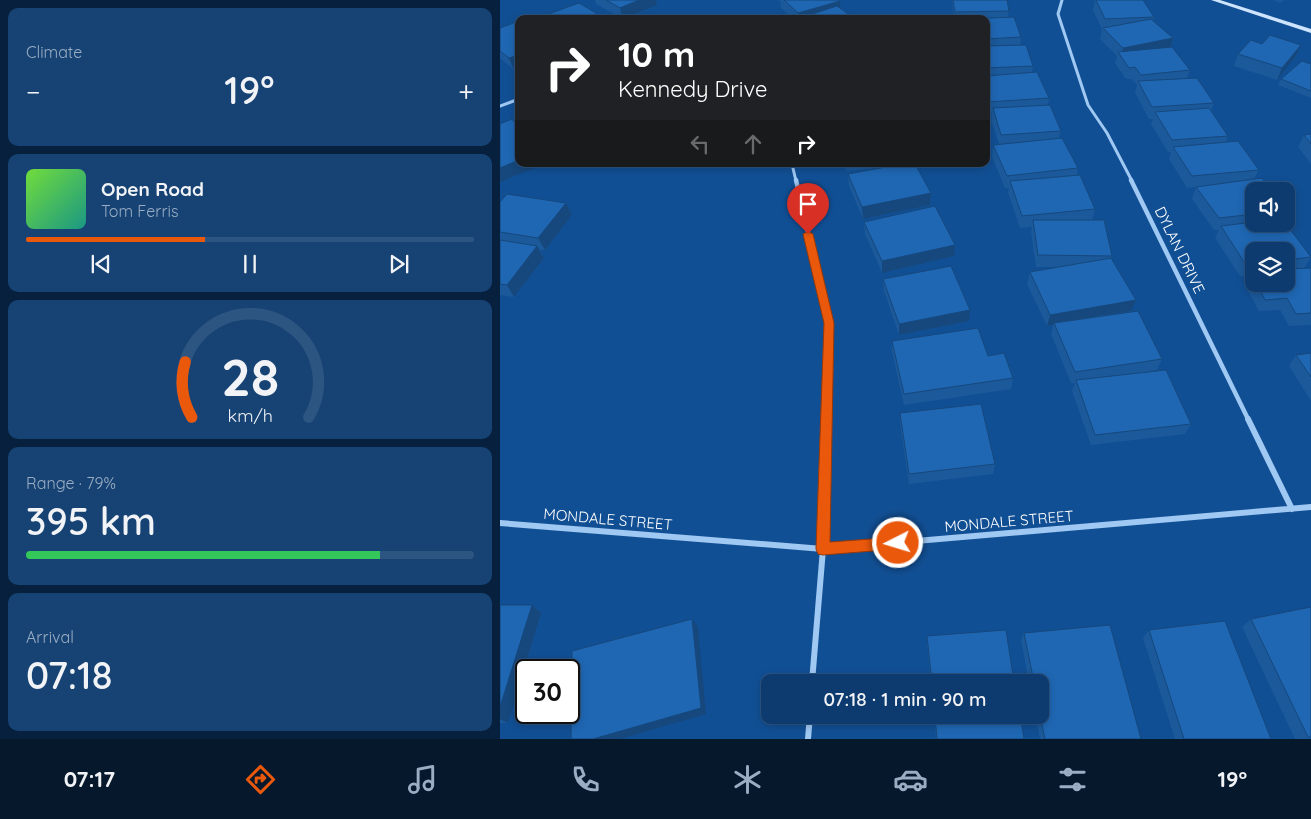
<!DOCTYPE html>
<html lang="en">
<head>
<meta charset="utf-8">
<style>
	:root { --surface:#0d3b6f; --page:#164274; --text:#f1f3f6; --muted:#9aadc3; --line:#2d5582; --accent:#ea580c }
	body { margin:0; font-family:Quicksand,sans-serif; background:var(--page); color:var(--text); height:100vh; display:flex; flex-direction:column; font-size:19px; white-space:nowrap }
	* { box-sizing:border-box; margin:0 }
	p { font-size:16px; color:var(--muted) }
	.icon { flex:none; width:28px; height:28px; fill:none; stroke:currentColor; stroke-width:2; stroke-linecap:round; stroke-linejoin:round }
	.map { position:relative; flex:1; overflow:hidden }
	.sheet { display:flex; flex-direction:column; gap:8px; padding:8px; background:#07203d; width:500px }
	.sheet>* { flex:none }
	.top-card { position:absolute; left:15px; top:15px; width:475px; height:152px; border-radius:10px; box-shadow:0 2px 8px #0003,0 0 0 1px var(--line); background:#202124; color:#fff; overflow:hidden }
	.fabs { position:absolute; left:745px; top:182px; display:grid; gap:10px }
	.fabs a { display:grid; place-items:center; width:50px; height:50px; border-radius:10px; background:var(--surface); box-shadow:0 2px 8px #0003,0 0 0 1px var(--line); font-size:25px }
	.speed { position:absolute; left:15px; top:659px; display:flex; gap:10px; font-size:25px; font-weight:700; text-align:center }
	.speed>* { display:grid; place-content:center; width:65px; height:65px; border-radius:50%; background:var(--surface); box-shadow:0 2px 8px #0003,0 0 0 1px var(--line); line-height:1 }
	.speed .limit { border:2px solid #111; border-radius:8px; background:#fff; color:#111 }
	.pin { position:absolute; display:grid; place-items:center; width:42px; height:42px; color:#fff; margin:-51px -21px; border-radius:50% 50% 50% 0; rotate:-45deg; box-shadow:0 0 5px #0007 }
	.pin .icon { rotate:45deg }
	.me { position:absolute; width:55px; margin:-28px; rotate:265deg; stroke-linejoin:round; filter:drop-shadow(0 0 4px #0008) }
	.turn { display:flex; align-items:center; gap:18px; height:105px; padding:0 20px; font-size:22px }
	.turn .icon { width:65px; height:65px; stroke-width:2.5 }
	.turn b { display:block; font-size:35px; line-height:42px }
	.lanes { display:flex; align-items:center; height:48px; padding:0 20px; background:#0003; justify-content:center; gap:25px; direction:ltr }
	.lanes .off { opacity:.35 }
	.big { font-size:38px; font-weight:600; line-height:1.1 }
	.sheet .card { flex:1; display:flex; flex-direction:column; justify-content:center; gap:8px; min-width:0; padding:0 18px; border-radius:10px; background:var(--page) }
	.sheet .dial { align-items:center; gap:0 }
	.dial svg { height:130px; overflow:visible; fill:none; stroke:var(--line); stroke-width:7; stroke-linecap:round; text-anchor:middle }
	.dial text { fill:var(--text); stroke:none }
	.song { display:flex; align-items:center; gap:15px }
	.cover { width:60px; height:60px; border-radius:8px; background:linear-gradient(135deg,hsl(100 70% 55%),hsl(170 70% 35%)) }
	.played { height:5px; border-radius:2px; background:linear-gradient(90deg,var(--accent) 40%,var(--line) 40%) }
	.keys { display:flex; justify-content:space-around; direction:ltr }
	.heat { display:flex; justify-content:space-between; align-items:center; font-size:28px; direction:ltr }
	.charge { height:8px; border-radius:4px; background:linear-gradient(90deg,#34c759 79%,var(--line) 0) }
	.trip { position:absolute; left:261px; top:674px; width:288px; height:50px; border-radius:10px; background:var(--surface); box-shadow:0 2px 8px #0003,0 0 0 1px var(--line); font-weight:600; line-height:50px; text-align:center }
	.tabs { display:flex; height:80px; justify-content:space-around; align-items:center; background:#05182c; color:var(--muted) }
	.tabs .icon { width:35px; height:35px }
	.tabs .on { color:var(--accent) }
	.tabs b { font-size:22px; color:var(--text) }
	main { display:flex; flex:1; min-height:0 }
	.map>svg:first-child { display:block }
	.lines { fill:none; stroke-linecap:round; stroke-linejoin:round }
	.street-far2 { stroke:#9fc8f3; stroke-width:3 }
	.street-far1 { stroke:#9fc8f3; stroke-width:4.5 }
	.street { stroke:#9fc8f3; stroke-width:6 }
	.secondary { fill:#cee4fd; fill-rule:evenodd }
	.wall { fill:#1b599a; fill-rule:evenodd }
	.shaded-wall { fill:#16487d }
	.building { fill:#1f67b3; stroke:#16487d }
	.route { fill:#ea580c; stroke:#983908 }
	.labels { text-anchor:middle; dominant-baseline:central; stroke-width:5; stroke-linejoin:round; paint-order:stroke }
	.street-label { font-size:15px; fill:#fff; stroke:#114f94 }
</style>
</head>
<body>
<main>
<section class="sheet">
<div class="card"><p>Climate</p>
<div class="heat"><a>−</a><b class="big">19°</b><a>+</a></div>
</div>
<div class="card">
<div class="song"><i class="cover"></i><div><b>Open Road</b><p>Tom Ferris</p></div></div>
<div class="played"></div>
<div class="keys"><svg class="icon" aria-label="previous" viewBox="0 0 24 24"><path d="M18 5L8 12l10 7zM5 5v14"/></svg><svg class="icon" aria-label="pause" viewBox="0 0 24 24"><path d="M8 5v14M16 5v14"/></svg><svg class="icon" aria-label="next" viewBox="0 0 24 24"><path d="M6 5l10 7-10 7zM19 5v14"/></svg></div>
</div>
<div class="card dial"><svg viewBox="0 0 100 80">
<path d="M14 69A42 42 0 1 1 86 69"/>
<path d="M14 69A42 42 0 0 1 10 35" stroke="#ea580c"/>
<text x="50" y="56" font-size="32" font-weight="700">28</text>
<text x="50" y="72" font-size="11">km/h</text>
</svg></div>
<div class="card"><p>Range · 79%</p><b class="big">395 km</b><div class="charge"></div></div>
<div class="card"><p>Arrival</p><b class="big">07:18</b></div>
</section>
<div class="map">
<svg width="811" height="739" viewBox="0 0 811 739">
	<rect width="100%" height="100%" fill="#114f94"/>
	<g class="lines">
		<!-- street-far2 -->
		<path class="street-far2" d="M562,0L558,14L588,105L607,133L632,181
			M0,106L19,99
			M292,164L296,181"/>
		<!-- street-far1 -->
		<path class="street-far1" d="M296,180L329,323L326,421
			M631,180L749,421"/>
		<!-- street -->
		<path class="street" d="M748,419L792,509
			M0,523L323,549L811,507
			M312,682L323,549L326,419
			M308,739L310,715"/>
		<!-- secondary -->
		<path class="secondary" d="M711,0H720L811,29V33Z"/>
	</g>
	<!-- wall -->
	<path class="wall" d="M95,0H156L157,5L125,19H123L96,4Z
		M276,0H339L341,8L355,19H293L281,8L280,1Z
		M452,0H507L509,11L508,17L521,37L520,45L533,66L532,73L549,98L548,105L561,131L559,138L578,168L577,175L595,209L592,220L612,256L611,259L636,300L631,311L662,359L657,370L645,372L691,424L685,434L591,445L572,391L575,383H571L551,334L553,325L547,326L527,284L530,272L556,267H536L531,232L532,227L520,228L508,193L509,188H505L492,157L493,145L499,144L491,120L492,113L487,114L486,113V19H454Z
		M595,0H643L654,17L653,21L673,38L670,47L690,70L687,78L714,103L711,111L728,136L726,142L759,170L754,179V224L811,257L804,268H811V325L789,326L780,310L759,311L744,283L748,276H740L715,238L719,230H714L692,199L696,187L687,188L669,159L671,152H668L651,124L653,119H649L635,93L637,85L632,79H626L615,63L617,56L600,39L602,29L593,10ZM754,251H786V284H754Z
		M773,0H785L780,3Z
		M19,21V68L14,70L0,58V28Z
		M762,44L801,45L796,56L777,80L734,66L738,54Z
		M811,64V98L778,85L781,79Z
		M811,134V164L798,147L804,135Z
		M345,164H415L431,193L430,205L363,219L349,186L348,174L379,168L346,171Z
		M0,202L66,203L72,215L45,250H40L44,258L14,297L0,295Z
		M364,222L454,256L382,273L365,234Z
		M383,279L469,321L399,335L384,291Z
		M392,341L513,378L511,389L404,405L392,352Z
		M811,353V401L789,366L796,355Z
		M400,413L495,464L493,474L409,484L400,424Z
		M0,605H32L41,613L8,723H0Z
		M811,607V739H795L742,627L751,619Z
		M649,630L771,739H675L643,638Z
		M524,633L641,739H540L535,715H540V682H529L521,640Z
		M427,636L514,682H431L427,644Z
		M434,715H520L524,739H436Z"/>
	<!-- shaded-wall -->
	<path class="shaded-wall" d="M139,0H156L157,5L123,19L120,8Z
		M340,1L341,12L299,19L298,13Z
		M673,38L670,50L621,56L623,48Z
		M801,45L796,56L777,80L782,68Z
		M19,55V68L14,70L9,58Z
		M19,160V164H45L0,182V168Z
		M431,193L430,205L363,219L362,207Z
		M66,203L72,215L45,250L38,238Z
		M455,245L454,256L382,273V261Z
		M37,246L44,258L14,297L7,285Z
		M636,300L631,311L554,323L553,325L547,326L550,315Z
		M470,310L469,321L399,335V324Z
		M32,605L41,613L8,723L0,719V707Z
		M192,619L198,627L206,714L120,739H93Z"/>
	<!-- building -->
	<path class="building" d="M106,0H139L120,8Z
		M284,0H339L340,1L298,13Z
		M453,0H507L509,11L455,12Z
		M596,0H643L654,17L605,19Z
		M79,3L106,19H47L43,16Z
		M337,6L355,19H297Z
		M514,17L521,37L486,39V19H467Z
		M651,19L673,38L623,48L603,28Z
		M19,21V55L9,58L0,51V28Z
		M770,35L801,45L782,68L738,54L751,40L762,44Z
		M526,45L533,66L486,68V46Z
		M672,47L690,70L641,75L635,67L629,68L618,52Z
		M802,61L811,64V91L781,79Z
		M537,72L549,98L488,102L486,97V76Z
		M697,78L714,103L652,107L638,81Z
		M550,105L561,131L501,135L493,108Z
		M709,108L728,136L672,140L655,112Z
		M12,119L19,128V160L0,168V124Z
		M811,134V144L804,135Z
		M562,138L578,168L507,176L493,145Z
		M738,141L759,170L692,176L673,147Z
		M402,164H415L431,193L362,207L348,174Z
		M580,175L595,209L522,216L510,181Z
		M762,178L772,191H754V214L719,218L696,187Z
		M7,194L66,203L38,238L0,232V202Z
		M435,206L455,245L382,261L364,222Z
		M533,220H604L612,256L538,255Z
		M754,222V224H786L811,257L786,260V251H754V264L746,265L721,226Z
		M0,240L37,246L7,285L0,284Z
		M611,258L636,300L550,315L530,272Z
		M451,266L470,310L399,324L383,279Z
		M811,268V313L796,314L787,298L765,300L757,284H786V269Z
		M750,271H754V279Z
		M638,311L662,359L575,372L554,323Z
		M478,328L488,356L504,353L513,378L404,394L392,341Z
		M811,353V377L796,355Z
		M666,370L691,424L595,435L576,380Z
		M481,404L495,464L409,474L400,413Z
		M0,605H32L0,707Z
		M811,607V737H808L751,619Z
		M192,619L201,708L93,739H71L72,651Z
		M725,621L771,739H684L649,630Z
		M610,625L641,739H545L540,715V682H534L524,633Z
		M506,630L514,682H432L427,636Z
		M435,715H520L524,739H437Z"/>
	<!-- route -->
	<path class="route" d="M308,231L313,234L334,323L330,542L398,537L403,538L405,543L403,547L398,549L323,555L318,554L316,549L324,323L303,234Z"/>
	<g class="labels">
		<!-- street labels -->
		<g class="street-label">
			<text transform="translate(680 250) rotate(64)">DYLAN DRIVE</text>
			<text transform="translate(108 519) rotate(5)">MONDALE STREET</text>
			<text transform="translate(509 521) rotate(-5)">MONDALE STREET</text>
		</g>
	</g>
</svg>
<div class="fabs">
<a><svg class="icon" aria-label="sound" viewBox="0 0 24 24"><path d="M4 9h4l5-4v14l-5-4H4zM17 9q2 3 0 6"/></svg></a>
<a><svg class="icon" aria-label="layers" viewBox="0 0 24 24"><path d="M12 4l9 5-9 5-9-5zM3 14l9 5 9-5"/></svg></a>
</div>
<div class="speed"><div class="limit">30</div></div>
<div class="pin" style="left:308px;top:234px;background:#d93025"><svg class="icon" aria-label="arrive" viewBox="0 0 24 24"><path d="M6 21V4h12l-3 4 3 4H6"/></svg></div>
<svg class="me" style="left:398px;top:543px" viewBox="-20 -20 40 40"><circle r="17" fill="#ea580c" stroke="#fff" stroke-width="3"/><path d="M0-11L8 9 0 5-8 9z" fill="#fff"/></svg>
<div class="trip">07:18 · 1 min · 90 m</div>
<div class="top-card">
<div class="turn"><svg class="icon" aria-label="right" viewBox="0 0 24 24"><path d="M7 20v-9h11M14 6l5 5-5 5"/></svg><div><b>10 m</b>Kennedy Drive</div></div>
<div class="lanes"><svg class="icon off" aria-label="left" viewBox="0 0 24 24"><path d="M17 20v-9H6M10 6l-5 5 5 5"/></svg><svg class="icon off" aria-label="ahead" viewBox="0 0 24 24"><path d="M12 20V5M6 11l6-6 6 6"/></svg><svg class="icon" aria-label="right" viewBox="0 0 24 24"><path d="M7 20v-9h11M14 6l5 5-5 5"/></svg></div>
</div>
</div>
</main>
<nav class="tabs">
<b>07:17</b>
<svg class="icon on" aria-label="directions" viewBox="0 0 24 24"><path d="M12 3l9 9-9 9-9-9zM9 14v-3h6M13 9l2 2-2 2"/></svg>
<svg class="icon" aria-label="music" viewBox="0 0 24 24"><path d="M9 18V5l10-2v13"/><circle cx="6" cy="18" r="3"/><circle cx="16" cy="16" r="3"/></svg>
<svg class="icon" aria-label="phone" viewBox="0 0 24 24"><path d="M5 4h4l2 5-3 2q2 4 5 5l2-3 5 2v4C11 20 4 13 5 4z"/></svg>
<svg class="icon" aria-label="climate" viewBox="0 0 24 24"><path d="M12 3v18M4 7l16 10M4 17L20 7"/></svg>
<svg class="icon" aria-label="car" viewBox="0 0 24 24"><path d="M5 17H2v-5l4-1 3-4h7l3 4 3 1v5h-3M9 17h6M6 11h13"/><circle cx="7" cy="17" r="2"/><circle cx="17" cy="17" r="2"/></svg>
<svg class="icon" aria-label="filters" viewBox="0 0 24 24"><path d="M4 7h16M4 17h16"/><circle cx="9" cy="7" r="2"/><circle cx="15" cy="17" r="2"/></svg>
<b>19°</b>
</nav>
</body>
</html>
